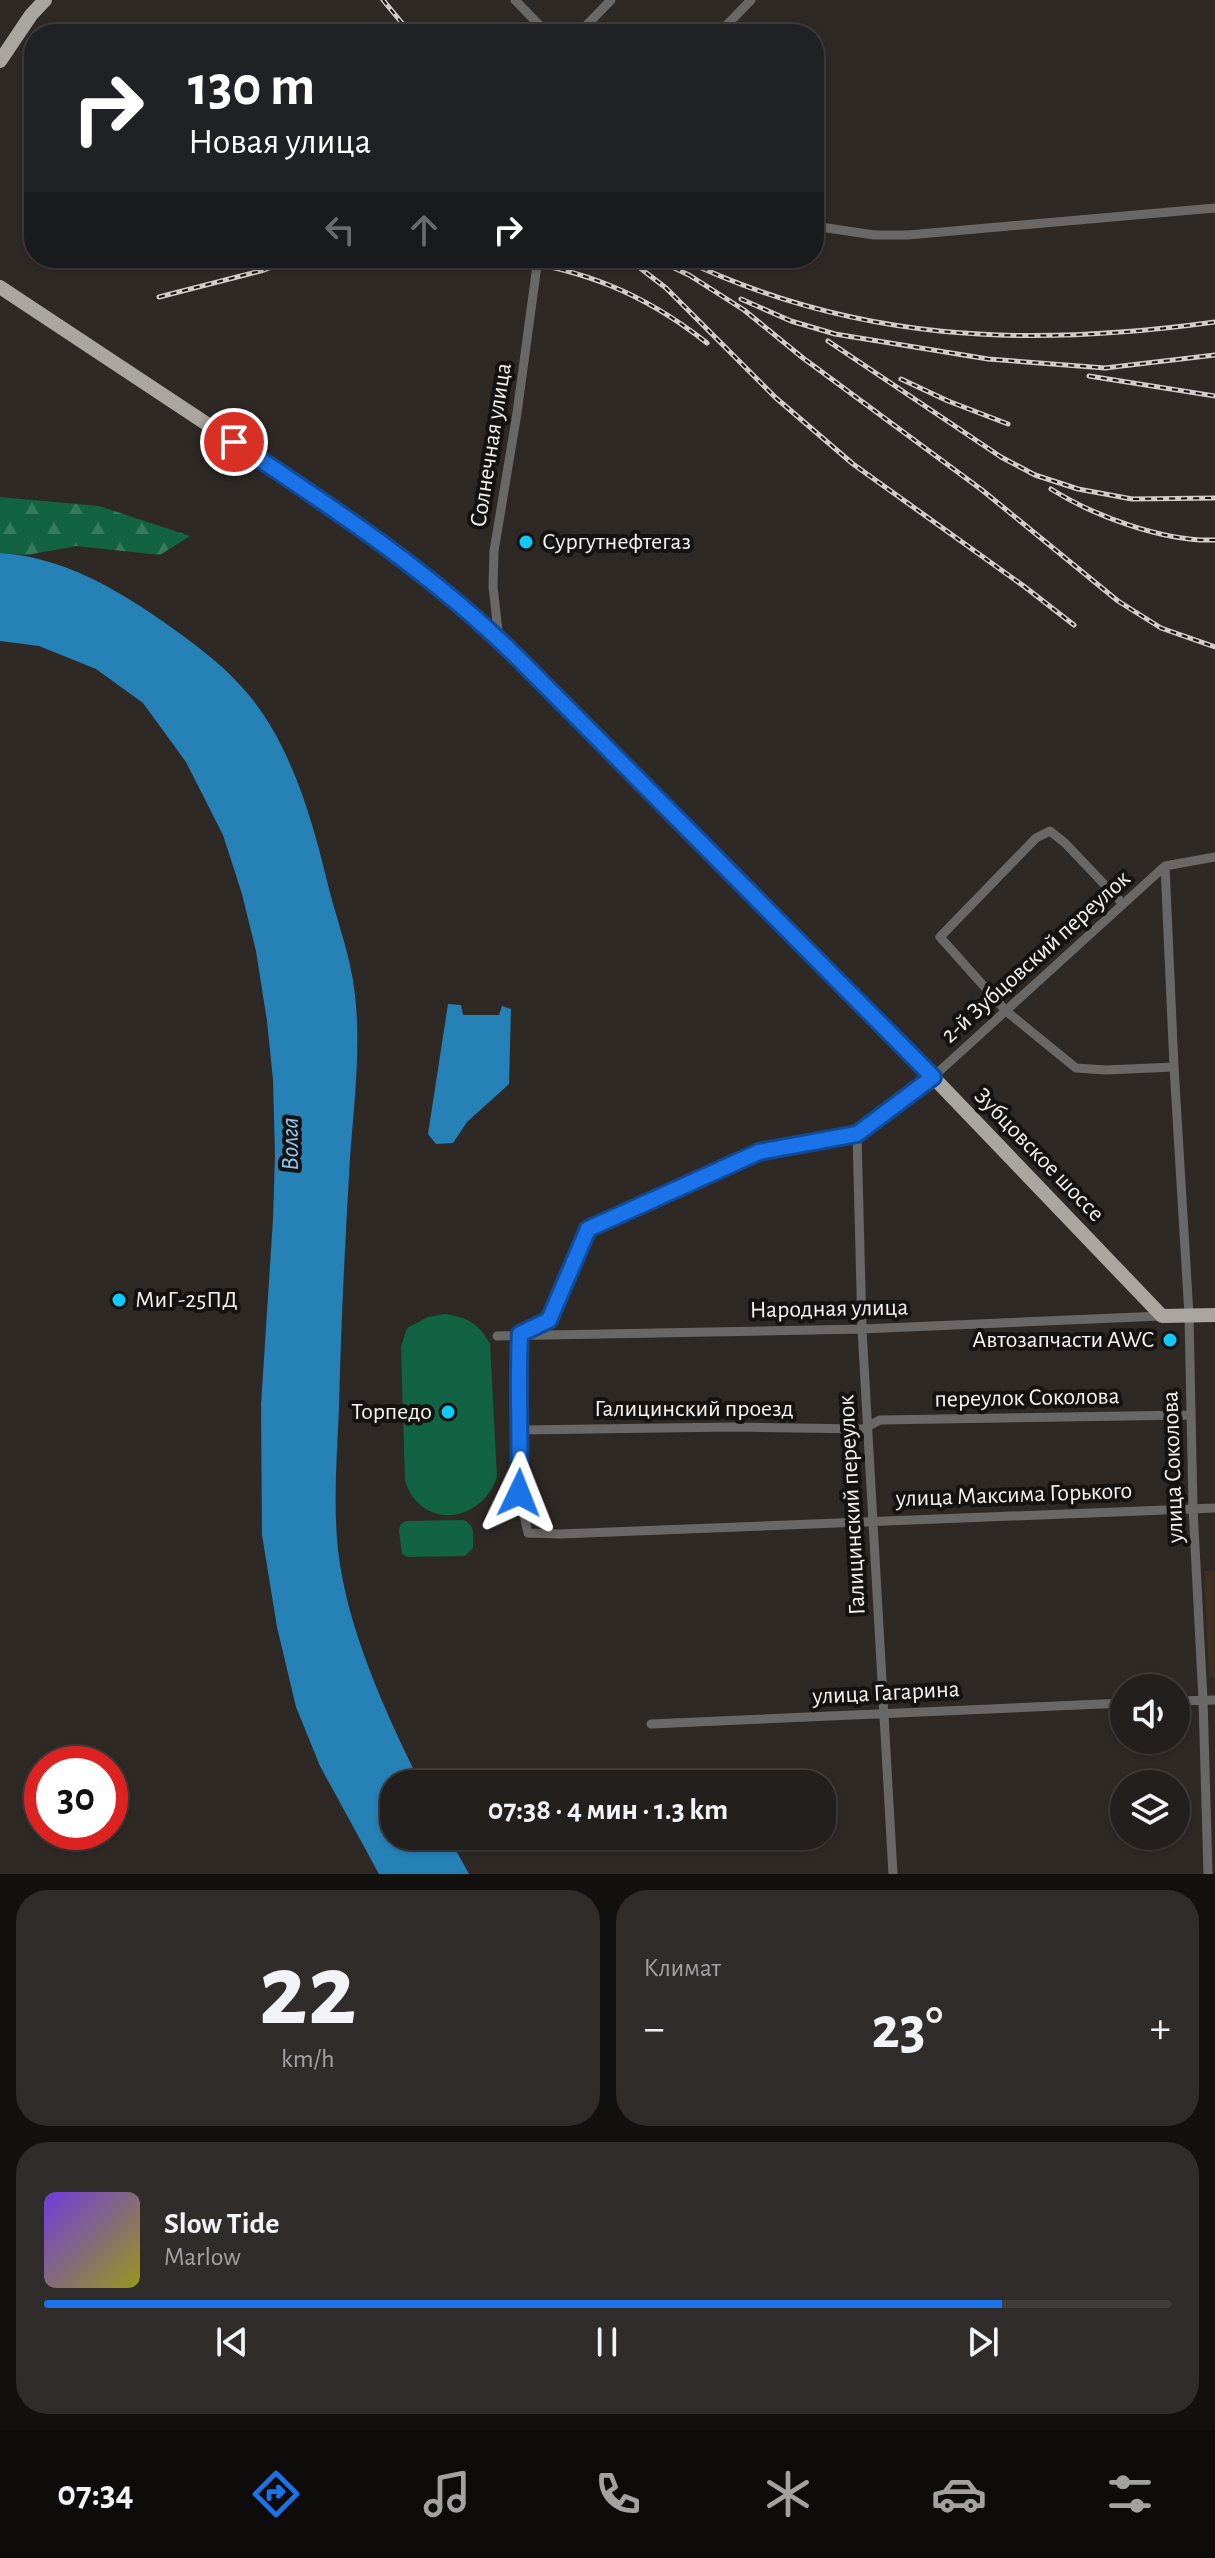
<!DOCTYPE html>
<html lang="ru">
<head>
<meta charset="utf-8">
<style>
	:root { --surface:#231f1c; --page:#2f2c29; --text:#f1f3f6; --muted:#a3a2a3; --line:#403d3b; --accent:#1a73e8 }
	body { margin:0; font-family:"Alegreya Sans",sans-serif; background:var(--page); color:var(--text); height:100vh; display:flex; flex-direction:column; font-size:30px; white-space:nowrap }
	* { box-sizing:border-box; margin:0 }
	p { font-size:26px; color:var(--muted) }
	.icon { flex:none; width:44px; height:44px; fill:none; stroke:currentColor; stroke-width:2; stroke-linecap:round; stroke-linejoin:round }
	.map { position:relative; height:1874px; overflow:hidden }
	.drawer { display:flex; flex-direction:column; gap:16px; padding:16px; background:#13110f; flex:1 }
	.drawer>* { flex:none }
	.top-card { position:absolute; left:24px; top:24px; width:800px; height:244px; border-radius:32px; box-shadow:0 2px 6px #0004,0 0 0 2px var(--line); background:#202124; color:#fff; overflow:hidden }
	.controls { position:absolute; left:1110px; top:1674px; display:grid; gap:16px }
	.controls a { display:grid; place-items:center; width:80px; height:80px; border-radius:50%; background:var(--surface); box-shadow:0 2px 6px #0004,0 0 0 2px var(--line); font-size:40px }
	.speed { position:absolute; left:24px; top:1746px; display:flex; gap:16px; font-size:40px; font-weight:700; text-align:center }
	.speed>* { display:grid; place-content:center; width:104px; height:104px; border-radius:50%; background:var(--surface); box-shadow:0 2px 6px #0004,0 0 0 2px var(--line); line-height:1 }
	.speed .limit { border:12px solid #d22; background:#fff; color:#111 }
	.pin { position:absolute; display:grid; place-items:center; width:68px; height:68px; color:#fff; margin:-34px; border:4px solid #fff; border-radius:50%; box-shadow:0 2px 8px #0007 }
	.me { position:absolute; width:88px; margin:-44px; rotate:2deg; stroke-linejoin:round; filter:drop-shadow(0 0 6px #0008) }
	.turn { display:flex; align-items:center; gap:28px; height:168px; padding:0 32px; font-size:36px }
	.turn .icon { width:104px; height:104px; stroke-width:2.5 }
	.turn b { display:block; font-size:56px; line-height:68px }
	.lanes { display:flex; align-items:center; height:76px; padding:0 32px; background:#0003; justify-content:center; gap:40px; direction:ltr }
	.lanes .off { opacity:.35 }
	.big { font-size:60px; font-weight:700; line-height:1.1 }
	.drawer .card { flex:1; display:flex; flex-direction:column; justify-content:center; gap:12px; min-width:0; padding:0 28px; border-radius:32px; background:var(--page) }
	.drawer .dial { align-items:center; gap:0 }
	.dial b { font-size:104px; line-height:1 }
	.song { display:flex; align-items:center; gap:24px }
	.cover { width:96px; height:96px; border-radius:12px; background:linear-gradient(135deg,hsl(260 70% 55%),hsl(60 70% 35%)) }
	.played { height:8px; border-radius:4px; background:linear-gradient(90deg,var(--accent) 85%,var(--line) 85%) }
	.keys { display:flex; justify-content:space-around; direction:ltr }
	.heat { display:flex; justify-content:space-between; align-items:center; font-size:44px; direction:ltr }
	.drawer .tiles { flex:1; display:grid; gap:16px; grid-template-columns:1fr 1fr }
	.card:last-child { grid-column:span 2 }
	.trip { position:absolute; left:380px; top:1770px; width:456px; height:80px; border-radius:32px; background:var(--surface); box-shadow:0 2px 6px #0004,0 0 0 2px var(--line); font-weight:700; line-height:80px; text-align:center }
	.tabs { display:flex; height:128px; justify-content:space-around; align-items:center; background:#0e0c0b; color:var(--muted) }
	.tabs .icon { width:56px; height:56px }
	.tabs .active { color:var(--accent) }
	.tabs b { font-size:36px; color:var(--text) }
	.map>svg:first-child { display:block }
	.education { fill:#3c3021 }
	.forest { fill:url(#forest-firs) }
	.pitch { fill:#126244 }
	.water { fill:#2681b7 }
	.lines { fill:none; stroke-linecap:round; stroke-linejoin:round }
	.street { stroke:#6a6866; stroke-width:9 }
	.primary { stroke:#a9a6a0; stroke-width:14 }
	.rail-casing { stroke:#d1cdca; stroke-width:5 }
	.rail { stroke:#151311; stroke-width:2; stroke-dasharray:6; stroke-linecap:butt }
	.route-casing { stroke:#114b97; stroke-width:20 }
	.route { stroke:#1a73e8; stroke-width:14 }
	.poi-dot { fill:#0fcafa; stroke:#151311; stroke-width:3 }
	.labels { text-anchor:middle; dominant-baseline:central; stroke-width:8; stroke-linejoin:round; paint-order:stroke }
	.street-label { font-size:24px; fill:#f7f3f1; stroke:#151311 }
	.poi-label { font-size:24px; fill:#f7f3f1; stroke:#151311; text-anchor:start }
	.water-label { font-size:26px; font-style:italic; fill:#8bc9f4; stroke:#151311 }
</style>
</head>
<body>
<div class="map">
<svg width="1215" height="1874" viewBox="0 0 1215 1874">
	<defs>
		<pattern id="forest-firs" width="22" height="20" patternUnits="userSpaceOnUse" patternTransform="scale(2)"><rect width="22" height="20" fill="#126244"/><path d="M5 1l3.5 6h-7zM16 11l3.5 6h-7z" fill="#35795f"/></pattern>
	</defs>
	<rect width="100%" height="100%" fill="#2f2926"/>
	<!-- education -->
	<path class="education" d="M1204,1571H1215V1677H1209Z"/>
	<!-- forest -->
	<path class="forest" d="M0,497L99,506L190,536L160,555L76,546L27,555L0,553Z"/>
	<!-- pitch -->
	<path class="pitch" d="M444,1314C467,1317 479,1323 490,1344L497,1477C481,1524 421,1530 405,1481L401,1347L407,1328L428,1317Z
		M406,1521L463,1520C476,1524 473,1537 473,1548L465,1556L408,1557L402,1554L399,1531L400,1525Z"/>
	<!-- water -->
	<path class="water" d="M0,553C63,557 117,589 168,625C193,643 218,661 239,684C287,734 310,811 326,877C335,916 351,955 355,995C361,1049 354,1104 350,1158C345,1242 341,1324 339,1408C337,1456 333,1502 338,1550C347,1629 386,1714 421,1784H394V1836H448L469,1874H379L320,1766L296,1707L277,1627L262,1535L261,1405L273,1219L275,1156L273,1080L267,1021L256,951L242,894L223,835L186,762L143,703L96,669L39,646L0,641Z
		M448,1004L461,1005L463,1015H499L502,1006L511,1009L509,1084L467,1122L453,1143L436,1144L428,1134Z"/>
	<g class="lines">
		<!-- street -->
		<path class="street" d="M515,0L548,34
			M578,34L611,0
			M718,34L751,0
			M814,226L874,235H908L1215,208
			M499,639L493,587L494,551L517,413L538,258
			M1165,866L933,1077L857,1134L759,1152L588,1229L549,1320L520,1334L518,1382L521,1430L519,1493L528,1533L560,1534L1215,1508
			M1165,866L1174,1067L1189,1315L1193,1508L1203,1700L1208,1874
			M1165,866L1215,857
			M1123,904L1065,843L1050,831L1036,838L940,937L1006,1011L1076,1068L1106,1070L1174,1067
			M857,1134L862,1329L893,1874
			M497,1336L862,1329L1162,1316
			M521,1430L732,1427L863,1429L880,1420L1190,1415
			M1176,1701L1215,1700
			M651,1724L1124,1703"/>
		<!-- primary -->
		<path class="primary" d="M0,61L31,15L45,0
			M0,287L364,528L455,599L499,639L933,1077L1162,1316L1215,1315"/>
		<defs>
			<path id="rail" d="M383,0L411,34
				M501,258C582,269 642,292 707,343
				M627,258L666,288L776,398L853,464L1025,587L1074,625
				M653,258L689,275
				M680,258C854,342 1026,348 1215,322
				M689,275L744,310L803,358L982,490L1118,601L1161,628L1215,647
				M159,297L264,270L294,258
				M741,299L791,321L835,334L988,359L1105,368L1215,355
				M828,341L1001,457L1035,475L1078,489L1132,499L1215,498
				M1089,376L1215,396
				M901,379L948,401L1008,424
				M1051,489C1094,516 1164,542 1215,540"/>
		</defs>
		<!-- rail casing -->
		<use href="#rail" class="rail-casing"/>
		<!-- rail -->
		<use href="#rail" class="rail"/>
	</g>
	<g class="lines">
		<defs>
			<path id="route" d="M234,442C333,508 432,573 517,657L933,1077L857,1134L759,1152L588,1229L549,1320L520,1334C517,1387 521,1440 519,1493"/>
		</defs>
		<!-- route casing -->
		<use href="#route" class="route-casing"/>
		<!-- route -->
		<use href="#route" class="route"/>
	</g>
	<!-- markers -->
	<g class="poi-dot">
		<circle cx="526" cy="542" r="8"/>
		<circle cx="119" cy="1300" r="8"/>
		<circle cx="1170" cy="1340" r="8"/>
		<circle cx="448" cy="1412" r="8"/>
	</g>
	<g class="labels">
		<!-- street labels -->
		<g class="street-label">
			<text transform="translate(491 445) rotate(-81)">Солнечная улица</text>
			<text transform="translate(1036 957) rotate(-42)">2-й Зубцовский переулок</text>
			<text transform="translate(1039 1155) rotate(46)">Зубцовское шоссе</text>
			<text transform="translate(829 1309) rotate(-1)">Народная улица</text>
			<text transform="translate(1027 1398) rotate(-1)">переулок Соколова</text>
			<text x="694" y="1409">Галицинский проезд</text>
			<text transform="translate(1173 1467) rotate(-92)">улица Соколова</text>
			<text transform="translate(1014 1495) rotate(-2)">улица Максима Горького</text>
			<text transform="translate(852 1505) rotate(-93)">Галицинский переулок</text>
			<text transform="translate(886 1693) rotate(-3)">улица Гагарина</text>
		</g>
		<!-- poi labels -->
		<g class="poi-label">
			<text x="542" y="542">Сургутнефтегаз</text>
			<text x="135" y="1300">МиГ-25ПД</text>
			<text x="1154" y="1340" text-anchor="end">Автозапчасти AWC</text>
			<text x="432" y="1412" text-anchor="end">Торпедо</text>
		</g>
		<!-- water labels -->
		<g class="water-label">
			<text transform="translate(290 1144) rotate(-90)">Волга</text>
		</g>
	</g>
</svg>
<div class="controls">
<a><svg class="icon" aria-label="sound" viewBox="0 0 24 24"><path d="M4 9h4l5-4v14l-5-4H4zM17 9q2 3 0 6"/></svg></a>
<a><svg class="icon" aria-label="layers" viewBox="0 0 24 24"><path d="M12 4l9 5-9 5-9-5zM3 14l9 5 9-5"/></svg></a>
</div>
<div class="speed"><div class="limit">30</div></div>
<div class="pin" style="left:234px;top:442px;background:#d93025"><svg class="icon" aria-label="arrive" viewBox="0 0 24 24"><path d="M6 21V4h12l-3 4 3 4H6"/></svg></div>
<svg class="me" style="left:519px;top:1493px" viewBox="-20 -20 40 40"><path d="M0-17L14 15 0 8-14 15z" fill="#1a73e8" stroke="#fff" stroke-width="4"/></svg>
<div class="trip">07:38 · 4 мин · 1.3 km</div>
<div class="top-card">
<div class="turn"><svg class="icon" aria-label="right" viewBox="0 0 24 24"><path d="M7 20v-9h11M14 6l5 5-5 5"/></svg><div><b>130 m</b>Новая улица</div></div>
<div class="lanes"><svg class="icon off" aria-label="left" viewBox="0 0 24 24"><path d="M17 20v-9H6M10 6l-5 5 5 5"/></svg><svg class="icon off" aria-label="ahead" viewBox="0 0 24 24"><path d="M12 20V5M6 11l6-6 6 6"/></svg><svg class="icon" aria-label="right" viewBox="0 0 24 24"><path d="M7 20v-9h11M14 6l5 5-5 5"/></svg></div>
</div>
</div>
<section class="drawer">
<div class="tiles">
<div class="card dial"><b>22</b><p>km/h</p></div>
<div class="card"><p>Климат</p>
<div class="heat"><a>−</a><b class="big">23°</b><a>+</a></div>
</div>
<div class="card">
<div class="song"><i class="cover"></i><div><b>Slow Tide</b><p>Marlow</p></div></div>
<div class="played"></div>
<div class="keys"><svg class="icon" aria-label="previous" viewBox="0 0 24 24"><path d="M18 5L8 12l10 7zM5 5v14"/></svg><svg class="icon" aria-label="pause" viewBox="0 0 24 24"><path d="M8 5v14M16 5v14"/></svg><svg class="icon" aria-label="next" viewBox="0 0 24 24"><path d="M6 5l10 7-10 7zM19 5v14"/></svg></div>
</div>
</div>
</section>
<nav class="tabs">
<b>07:34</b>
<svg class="icon active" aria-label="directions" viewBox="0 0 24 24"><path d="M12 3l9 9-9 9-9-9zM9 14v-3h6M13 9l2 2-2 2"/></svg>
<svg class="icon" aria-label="music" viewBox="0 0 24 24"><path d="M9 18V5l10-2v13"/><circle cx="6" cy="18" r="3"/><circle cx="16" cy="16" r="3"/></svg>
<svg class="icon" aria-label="phone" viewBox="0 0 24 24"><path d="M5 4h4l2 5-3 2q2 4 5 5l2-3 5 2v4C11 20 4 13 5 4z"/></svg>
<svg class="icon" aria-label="climate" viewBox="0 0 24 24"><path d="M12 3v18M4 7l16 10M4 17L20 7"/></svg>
<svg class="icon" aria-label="car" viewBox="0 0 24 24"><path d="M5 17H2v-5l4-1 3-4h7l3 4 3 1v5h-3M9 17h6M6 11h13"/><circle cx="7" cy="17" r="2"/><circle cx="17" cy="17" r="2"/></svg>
<svg class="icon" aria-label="filters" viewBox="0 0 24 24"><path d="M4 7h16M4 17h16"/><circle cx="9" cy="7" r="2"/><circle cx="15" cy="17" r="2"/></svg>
</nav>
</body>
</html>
